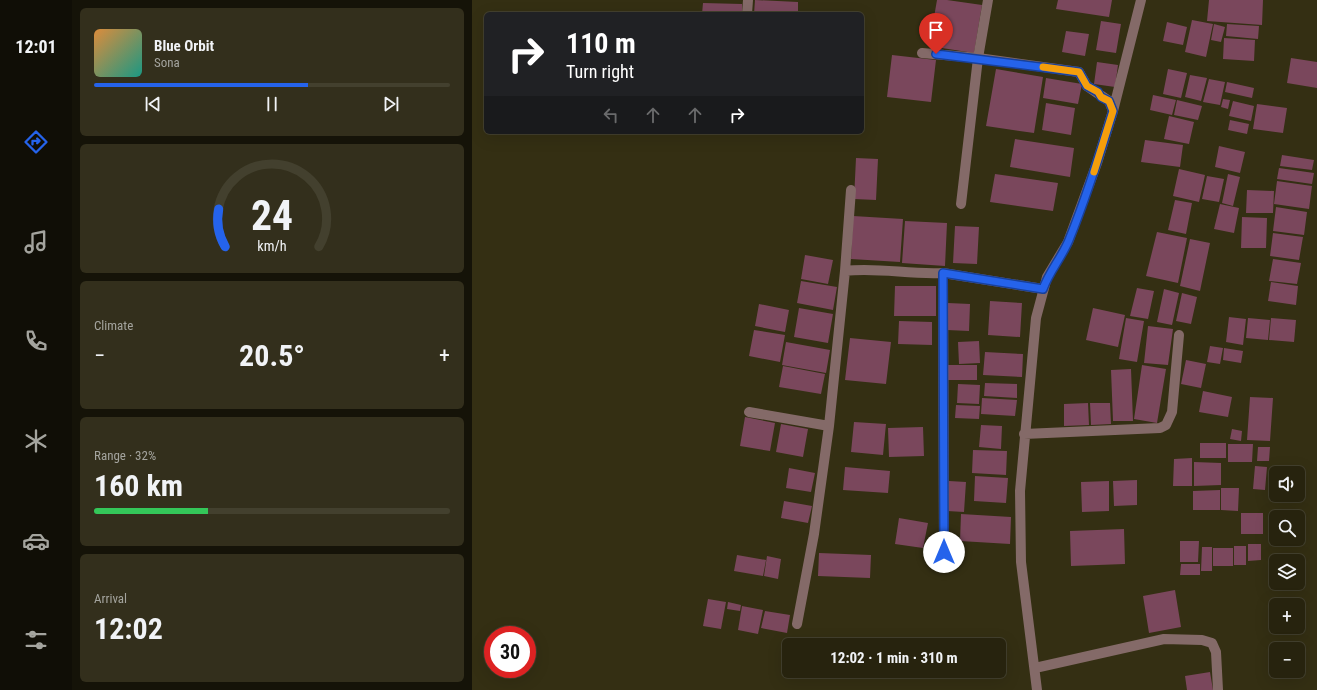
<!DOCTYPE html>
<html lang="en">
<head>
<meta charset="utf-8">
<style>
	:root { --surface:#27230e; --page:#332f1c; --text:#f1f3f6; --muted:#a4a49e; --line:#43402e; --accent:#2563eb }
	body { margin:0; font-family:"Roboto Condensed",sans-serif; background:var(--page); color:var(--text); height:100vh; display:flex; flex-direction:column; font-size:15px; white-space:nowrap }
	* { box-sizing:border-box; margin:0 }
	p { font-size:13px; color:var(--muted) }
	.icon { flex:none; width:22px; height:22px; fill:none; stroke:currentColor; stroke-width:2; stroke-linecap:round; stroke-linejoin:round }
	.map { position:relative; flex:1; overflow:hidden }
	.details { display:flex; flex-direction:column; gap:8px; padding:8px; background:#151308; width:400px }
	.details>* { flex:none }
	.banner { position:absolute; left:12px; top:12px; width:380px; height:122px; border-radius:6px; box-shadow:0 4px 16px #0002,0 0 0 1px var(--line); background:#202124; color:#fff; overflow:hidden }
	.controls { position:absolute; left:797px; top:466px; display:grid; gap:8px }
	.controls a { display:grid; place-items:center; width:36px; height:36px; border-radius:6px; background:var(--surface); box-shadow:0 4px 16px #0002,0 0 0 1px var(--line); font-size:20px }
	.speed { position:absolute; left:12px; top:626px; display:flex; gap:8px; font-size:20px; font-weight:700; text-align:center }
	.speed>* { display:grid; place-content:center; width:52px; height:52px; border-radius:50%; background:var(--surface); box-shadow:0 4px 16px #0002,0 0 0 1px var(--line); line-height:1 }
	.speed .limit { border:6px solid #d22; background:#fff; color:#111 }
	.pin { position:absolute; display:grid; place-items:center; width:34px; height:34px; color:#fff; margin:-41px -17px; border-radius:50% 50% 50% 0; rotate:-45deg; box-shadow:0 0 4px #0007 }
	.pin .icon { rotate:45deg }
	.me { position:absolute; width:44px; margin:-22px; rotate:0deg; stroke-linejoin:round; filter:drop-shadow(0 0 3px #0008) }
	.turn { display:flex; align-items:center; gap:14px; height:84px; padding:0 16px; font-size:18px }
	.turn .icon { width:52px; height:52px; stroke-width:2.5 }
	.turn b { display:block; font-size:28px; line-height:34px }
	.lanes { display:flex; align-items:center; height:38px; padding:0 16px; background:#0003; justify-content:center; gap:20px; direction:ltr }
	.lanes .off { opacity:.35 }
	.big { font-size:30px; font-weight:700; line-height:1.1 }
	.details .card { flex:1; display:flex; flex-direction:column; justify-content:center; gap:6px; min-width:0; padding:0 14px; border-radius:6px; background:var(--page) }
	.details .dial { align-items:center; gap:0 }
	.dial svg { height:104px; overflow:visible; fill:none; stroke:var(--line); stroke-width:7; stroke-linecap:round; text-anchor:middle }
	.dial text { fill:var(--text); stroke:none }
	.song { display:flex; align-items:center; gap:12px }
	.cover { width:48px; height:48px; border-radius:6px; background:linear-gradient(135deg,hsl(30 70% 55%),hsl(170 70% 35%)) }
	.played { height:4px; border-radius:2px; background:linear-gradient(90deg,var(--accent) 60%,var(--line) 60%) }
	.keys { display:flex; justify-content:space-around; direction:ltr }
	.heat { display:flex; justify-content:space-between; align-items:center; font-size:22px; direction:ltr }
	.charge { height:6px; border-radius:3px; background:linear-gradient(90deg,#34c759 32%,var(--line) 0) }
	.trip { position:absolute; left:310px; top:638px; width:224px; height:40px; border-radius:6px; background:var(--surface); box-shadow:0 4px 16px #0002,0 0 0 1px var(--line); font-weight:700; line-height:40px; text-align:center }
	main { display:flex; flex:1; min-height:0 }
	.menu { display:flex; flex-direction:column; width:72px; justify-content:space-around; align-items:center; background:#100e06; color:var(--muted) }
	.menu .icon { width:28px; height:28px }
	.menu .current { color:var(--accent) }
	.menu b { font-size:18px; color:var(--text) }
	.map>svg:first-child { display:block }
	.building { fill:#7a475c }
	.lines { fill:none; stroke-linecap:round; stroke-linejoin:round }
	.minor { stroke:#846a68; stroke-width:10 }
	.route-casing { stroke:#184099; stroke-width:10 }
	.route { stroke:#2563eb; stroke-width:7 }
	.slow { stroke:#f59e0b; stroke-width:7 }
</style>
</head>
<body>
<main>
<nav class="menu">
<b>12:01</b>
<svg class="icon current" aria-label="directions" viewBox="0 0 24 24"><path d="M12 3l9 9-9 9-9-9zM9 14v-3h6M13 9l2 2-2 2"/></svg>
<svg class="icon" aria-label="music" viewBox="0 0 24 24"><path d="M9 18V5l10-2v13"/><circle cx="6" cy="18" r="3"/><circle cx="16" cy="16" r="3"/></svg>
<svg class="icon" aria-label="phone" viewBox="0 0 24 24"><path d="M5 4h4l2 5-3 2q2 4 5 5l2-3 5 2v4C11 20 4 13 5 4z"/></svg>
<svg class="icon" aria-label="climate" viewBox="0 0 24 24"><path d="M12 3v18M4 7l16 10M4 17L20 7"/></svg>
<svg class="icon" aria-label="car" viewBox="0 0 24 24"><path d="M5 17H2v-5l4-1 3-4h7l3 4 3 1v5h-3M9 17h6M6 11h13"/><circle cx="7" cy="17" r="2"/><circle cx="17" cy="17" r="2"/></svg>
<svg class="icon" aria-label="filters" viewBox="0 0 24 24"><path d="M4 7h16M4 17h16"/><circle cx="9" cy="7" r="2"/><circle cx="15" cy="17" r="2"/></svg>
</nav>
<section class="details">
<div class="card">
<div class="song"><i class="cover"></i><div><b>Blue Orbit</b><p>Sona</p></div></div>
<div class="played"></div>
<div class="keys"><svg class="icon" aria-label="previous" viewBox="0 0 24 24"><path d="M18 5L8 12l10 7zM5 5v14"/></svg><svg class="icon" aria-label="pause" viewBox="0 0 24 24"><path d="M8 5v14M16 5v14"/></svg><svg class="icon" aria-label="next" viewBox="0 0 24 24"><path d="M6 5l10 7-10 7zM19 5v14"/></svg></div>
</div>
<div class="card dial"><svg viewBox="0 0 100 80">
<path d="M14 69A42 42 0 1 1 86 69"/>
<path d="M14 69A42 42 0 0 1 9 40" stroke="#2563eb"/>
<text x="50" y="56" font-size="32" font-weight="700">24</text>
<text x="50" y="72" font-size="11">km/h</text>
</svg></div>
<div class="card"><p>Climate</p>
<div class="heat"><a>−</a><b class="big">20.5°</b><a>+</a></div>
</div>
<div class="card"><p>Range · 32%</p><b class="big">160 km</b><div class="charge"></div></div>
<div class="card"><p>Arrival</p><b class="big">12:02</b></div>
</section>
<div class="map">
<svg width="845" height="690" viewBox="0 0 845 690">
	<rect width="100%" height="100%" fill="#342f13"/>
	<!-- building -->
	<path class="building" d="M283,0L326,2V14H282Z
		M465,0H475L510,5L502,53L457,46Z
		M586,0H640L637,17L584,9Z
		M737,0H791L790,25L735,21Z
		M231,3L270,4V14H230Z
		M720,20L741,24L734,57L713,52Z
		M629,21L649,24L644,53L624,50Z
		M695,22L715,27L711,45L691,41Z
		M742,24L753,27L749,42L739,40Z
		M755,24L787,26L786,39L754,36Z
		M594,31L617,34L613,56L590,52Z
		M752,38L783,40L782,61L751,59Z
		M420,55L464,60L459,102L415,97Z
		M819,58L845,62V88L815,83Z
		M625,62L646,65L643,87L622,84Z
		M524,69L571,77L562,133L514,126Z
		M696,69L715,73L709,98L691,94Z
		M718,75L735,78L729,101L713,97Z
		M574,78L610,84L606,104L571,98Z
		M737,79L753,82L748,105L731,102Z
		M755,82L782,88L780,98L753,92Z
		M681,95L704,100L700,115L678,110Z
		M751,99L758,100L756,109L749,107Z
		M705,100L730,106L726,120L702,115Z
		M761,101L782,106L779,121L757,116Z
		M574,103L603,108L599,135L570,130Z
		M785,104L815,108L811,133L781,129Z
		M697,116L722,122L717,144L692,139Z
		M758,120L777,124L775,134L756,130Z
		M543,139L602,148L598,177L538,167Z
		M673,140L711,145L708,167L669,162Z
		M747,146L773,152L768,173L743,167Z
		M810,155L842,160L840,170L808,166Z
		M384,158L406,159L404,200L382,199Z
		M807,168L842,173L840,184L805,179Z
		M707,169L733,175L727,202L701,196Z
		M523,174L586,183L581,211L518,202Z
		M756,174L768,177L761,206L750,203Z
		M735,176L752,179L747,202L730,199Z
		M805,181L840,186L837,209L802,204Z
		M775,190L802,191L801,213H774Z
		M703,200L720,203L714,234L696,230Z
		M748,204L767,208L762,233L742,229Z
		M804,207L835,212L832,235L801,231Z
		M381,216L431,219L428,262L379,259Z
		M770,217L795,218L794,248H769Z
		M433,221L475,223L473,266L430,263Z
		M483,226L507,227L505,264L481,263Z
		M685,232L715,238L706,283L674,276Z
		M801,233L831,237L827,260L798,256Z
		M718,239L738,243L728,291L708,286Z
		M333,255L361,260L356,284L329,279Z
		M801,259L829,263L825,284L797,281Z
		M329,281L365,287L361,310L325,303Z
		M799,282L826,286L824,305L796,301Z
		M423,286H464V316H422Z
		M665,288L682,291L676,319L658,316Z
		M692,289L707,293L700,325L685,322Z
		M710,293L725,297L719,324L704,321Z
		M518,301L550,303L548,337L516,335Z
		M476,303L498,304L497,331L475,330Z
		M287,304L317,310L313,332L283,326Z
		M327,308L361,314L356,343L322,337Z
		M621,308L653,315L646,347L614,340Z
		M757,317L774,319L771,345L754,342Z
		M654,318L672,321L665,362L647,359Z
		M776,318L798,320L796,340L774,338Z
		M799,318L824,320L822,342L797,340Z
		M427,321L460,322V345L426,344Z
		M676,326L701,329L696,365L672,363Z
		M282,330L313,335L308,362L277,356Z
		M378,338L419,342L414,384L373,380Z
		M507,341L508,363L487,364L486,342Z
		M314,342L358,350L354,373L310,365Z
		M738,346L751,348L748,364L735,362Z
		M752,348L771,351L769,363L751,360Z
		M513,352L551,354L550,377L511,375Z
		M714,360L734,364L729,388L709,384Z
		M476,365H505V380H476Z
		M670,365L694,369L685,423L662,419Z
		M311,366L353,374L349,394L307,387Z
		M659,369L661,421H641L639,370Z
		M513,383L545,384V398L512,396Z
		M486,384L508,385L507,404L485,403Z
		M731,391L760,397L756,417L727,412Z
		M778,397L801,398L798,441L775,440Z
		M510,398L545,400L543,416L509,414Z
		M616,403L617,425L592,426V404Z
		M618,403H638L639,424L619,425Z
		M484,405L508,406L507,419L483,418Z
		M273,417L303,423L298,451L268,446Z
		M382,422L414,424L411,455L379,452Z
		M309,424L336,429L331,457L304,452Z
		M509,425L530,426L529,449L507,447Z
		M451,427L452,456L417,457L416,428Z
		M760,429L770,431L769,441L758,439Z
		M728,443H754V458H728Z
		M756,444H781L780,462H756Z
		M786,447H798L797,461H785Z
		M501,450L535,451L534,475L500,473Z
		M720,458V486H701L702,459Z
		M722,462L749,463V485L722,486Z
		M783,466L795,467L793,490L781,489Z
		M373,467L418,471L416,493L371,490Z
		M317,468L343,473L339,492L314,488Z
		M503,476L536,478L534,503L502,501Z
		M665,480V505L642,506L641,481Z
		M477,481L494,482L492,512L475,511Z
		M637,481V511L610,512L609,482Z
		M749,488H767L766,511L749,510Z
		M748,490V510H721V491Z
		M312,501L340,506L336,523L309,518Z
		M769,513H791V534H769Z
		M489,514L539,517L538,544L488,541Z
		M427,518L456,523L451,548L423,544Z
		M652,529L653,564L599,566L598,531Z
		M708,541H727L726,562H708Z
		M776,544H789V560L776,561Z
		M762,546H774V565H762Z
		M730,547H740V571H729Z
		M741,548H761V566H741Z
		M347,553L399,555L398,578L346,576Z
		M265,555L294,560L291,576L262,571Z
		M295,556L309,559L306,579L292,576Z
		M709,564H728V575H708Z
		M703,590L709,627L677,633L671,596Z
		M236,599L254,602L249,629L231,626Z
		M256,602L269,605L268,611L255,609Z
		M270,606L291,610L286,634L266,630Z
		M293,611L318,615L315,633L289,628Z
		M738,672L741,690H715L713,676Z"/>
	<g class="lines">
		<!-- minor -->
		<path class="minor" d="M275,14L276,0
			M450,53L506,58L607,72L615,86L637,101L641,111
			M489,204L506,58L516,0
			M373,271C406,267 438,275 471,273L571,289
			M471,273L472,552
			M277,412L357,426
			M552,434L688,428L694,425L700,412L707,335
			M325,624L342,534L357,426L373,271L379,190
			M563,668L692,639L730,640L740,643L744,652L746,690
			M565,690L549,562L548,491L564,318L575,277L596,242L625,163L641,111L669,0"/>
	</g>
	<g class="lines">
		<defs>
			<path id="route" d="M464,54L607,72L615,86L626,92L629,97L637,101L641,111C628,154 614,198 597,240C590,257 577,272 571,289L471,273L472,552"/>
		</defs>
		<!-- route casing -->
		<use href="#route" class="route-casing"/>
		<!-- route -->
		<use href="#route" class="route"/>
		<!-- slow -->
		<path class="slow" d="M571,67L607,72L615,86L626,92L629,97L637,101L641,111L622,172"/>
	</g>
</svg>
<div class="controls">
<a><svg class="icon" aria-label="sound" viewBox="0 0 24 24"><path d="M4 9h4l5-4v14l-5-4H4zM17 9q2 3 0 6"/></svg></a>
<a><svg class="icon" aria-label="search" viewBox="0 0 24 24"><circle cx="10" cy="10" r="6"/><path d="M15 15l6 6"/></svg></a>
<a><svg class="icon" aria-label="layers" viewBox="0 0 24 24"><path d="M12 4l9 5-9 5-9-5zM3 14l9 5 9-5"/></svg></a>
<a>+</a>
<a>−</a>
</div>
<div class="speed"><div class="limit">30</div></div>
<div class="pin" style="left:464px;top:54px;background:#d93025"><svg class="icon" aria-label="arrive" viewBox="0 0 24 24"><path d="M6 21V4h12l-3 4 3 4H6"/></svg></div>
<svg class="me" style="left:472px;top:552px" viewBox="-20 -20 40 40"><circle r="19" fill="#fff"/><path d="M0-13L10 11 0 6-10 11z" fill="#2563eb"/></svg>
<div class="trip">12:02 · 1 min · 310 m</div>
<div class="banner">
<div class="turn"><svg class="icon" aria-label="right" viewBox="0 0 24 24"><path d="M7 20v-9h11M14 6l5 5-5 5"/></svg><div><b>110 m</b>Turn right</div></div>
<div class="lanes"><svg class="icon off" aria-label="left" viewBox="0 0 24 24"><path d="M17 20v-9H6M10 6l-5 5 5 5"/></svg><svg class="icon off" aria-label="ahead" viewBox="0 0 24 24"><path d="M12 20V5M6 11l6-6 6 6"/></svg><svg class="icon off" aria-label="ahead" viewBox="0 0 24 24"><path d="M12 20V5M6 11l6-6 6 6"/></svg><svg class="icon" aria-label="right" viewBox="0 0 24 24"><path d="M7 20v-9h11M14 6l5 5-5 5"/></svg></div>
</div>
</div>
</main>
</body>
</html>
